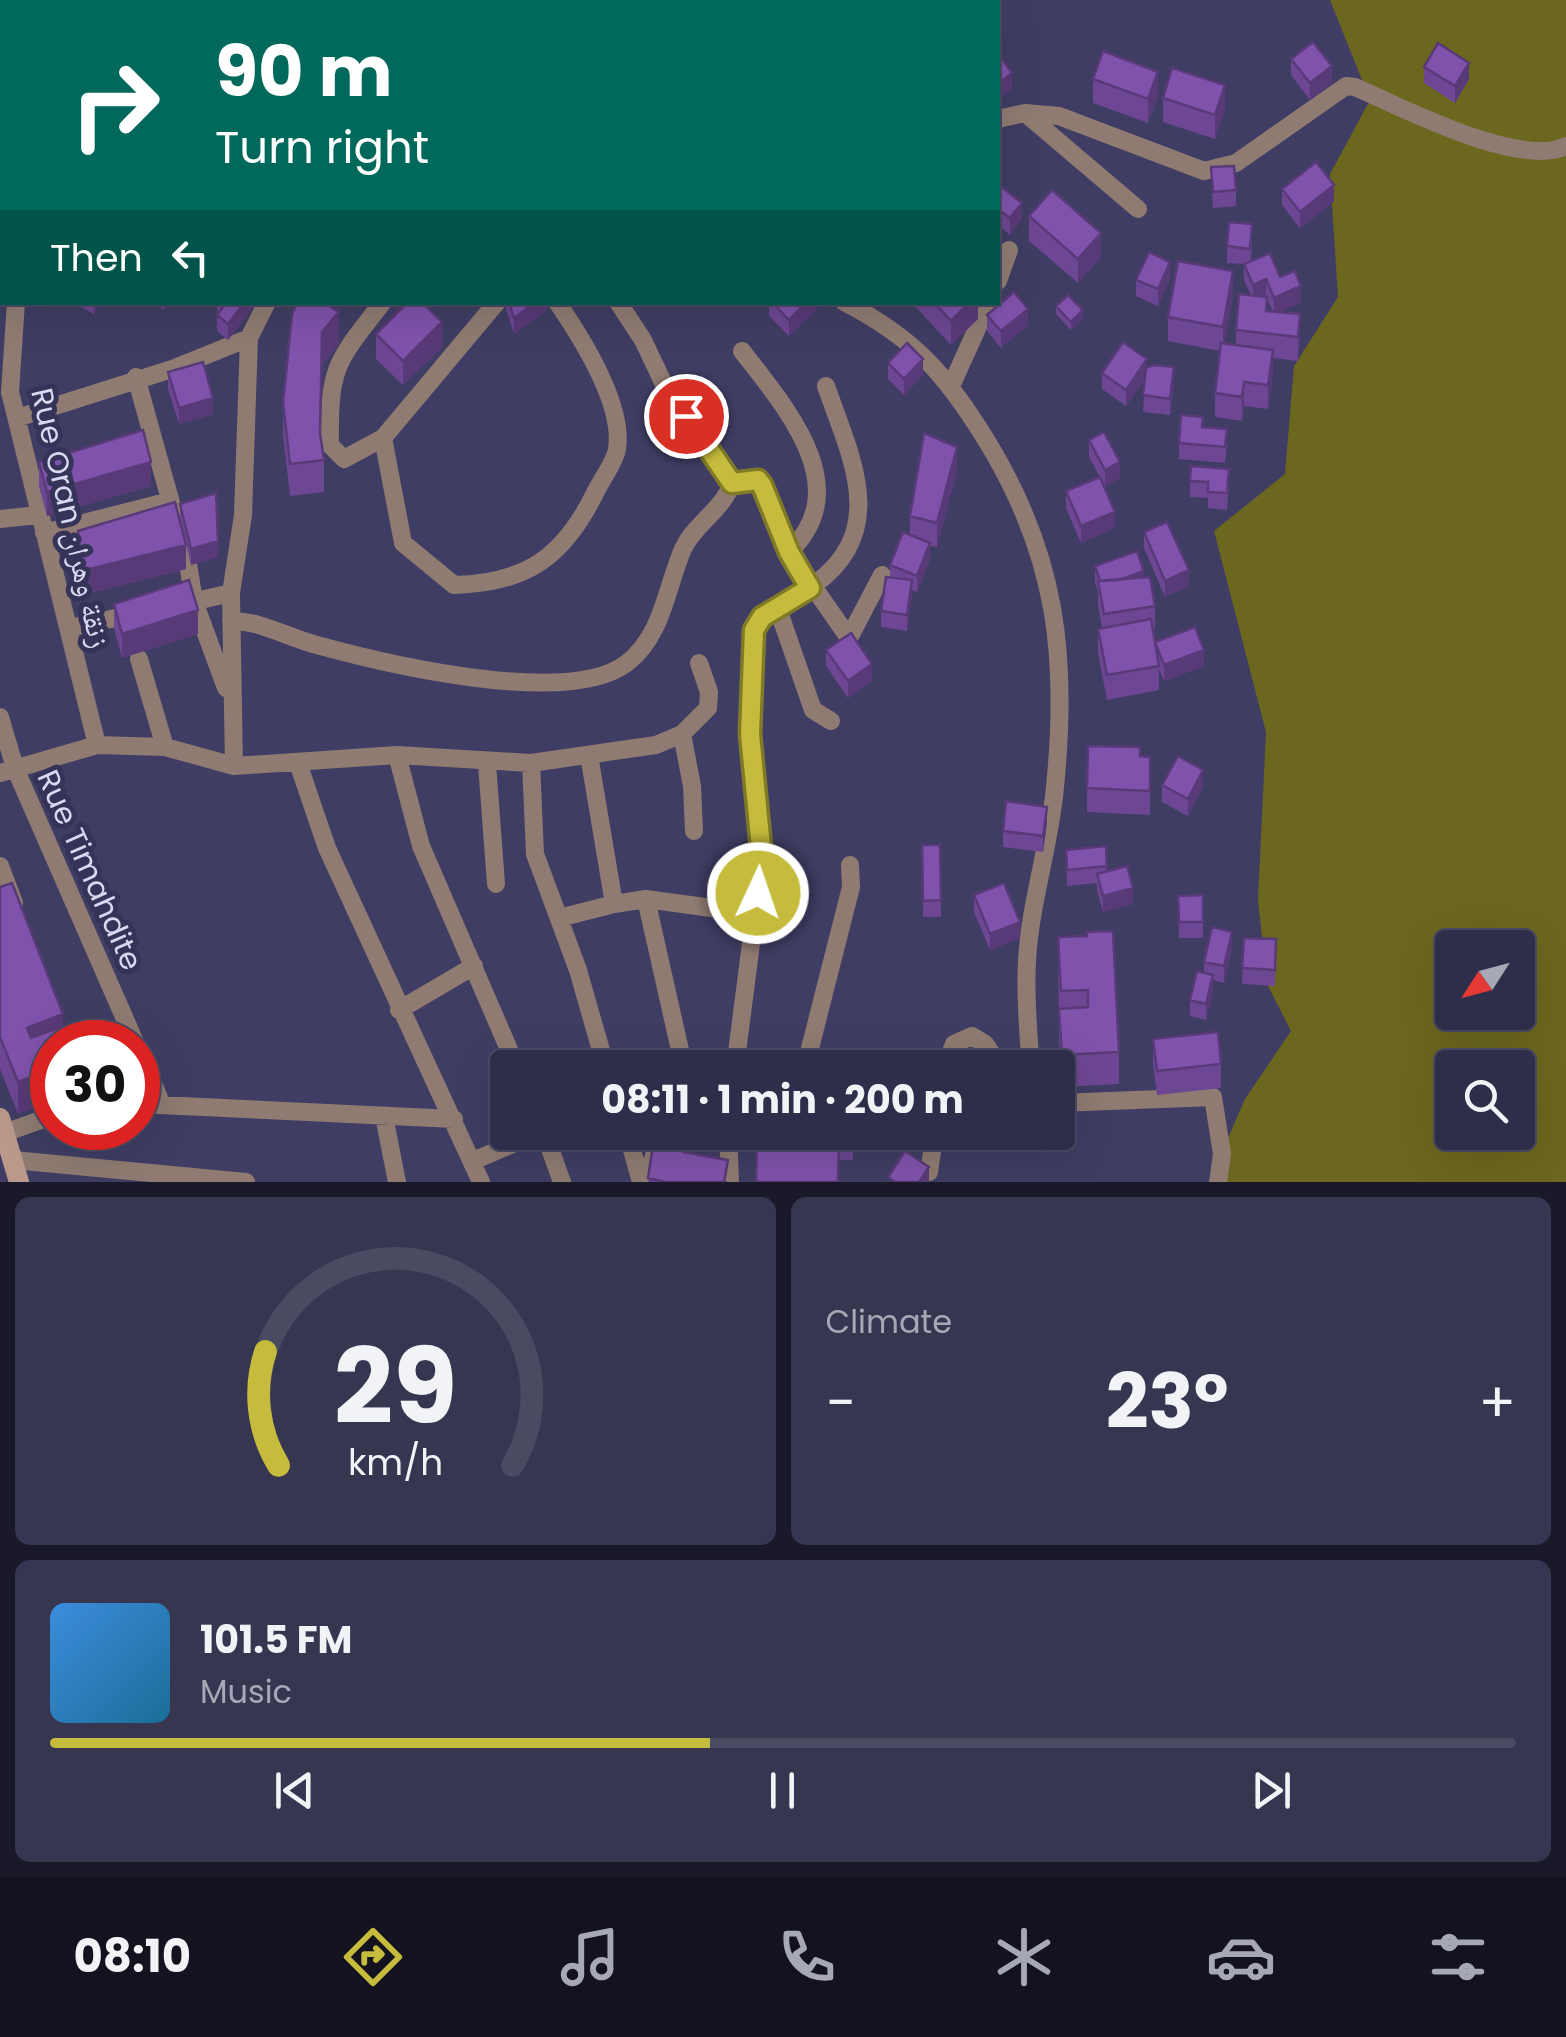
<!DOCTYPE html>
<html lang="en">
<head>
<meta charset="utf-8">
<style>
	:root { --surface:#2f2e4a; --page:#373651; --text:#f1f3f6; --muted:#a7a8b5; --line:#4a4a62; --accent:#c5bc3d }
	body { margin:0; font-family:Poppins,"Noto Naskh Arabic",sans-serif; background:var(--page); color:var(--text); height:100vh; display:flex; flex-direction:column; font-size:38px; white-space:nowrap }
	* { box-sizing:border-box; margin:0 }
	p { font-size:32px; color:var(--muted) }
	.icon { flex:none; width:55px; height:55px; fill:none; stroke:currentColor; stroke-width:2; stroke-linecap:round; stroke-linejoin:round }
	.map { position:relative; height:1182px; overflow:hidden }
	.side { display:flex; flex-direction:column; gap:15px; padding:15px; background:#1a1929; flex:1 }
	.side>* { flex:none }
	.banner { position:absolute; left:0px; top:0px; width:1000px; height:305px; box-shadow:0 10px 40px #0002,0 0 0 2px var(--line); background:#00695c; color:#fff; overflow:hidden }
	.needle { width:65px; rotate:234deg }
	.buttons { position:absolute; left:1435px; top:930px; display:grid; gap:20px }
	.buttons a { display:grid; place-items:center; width:100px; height:100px; border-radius:10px; background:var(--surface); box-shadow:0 10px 40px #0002,0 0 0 2px var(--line); font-size:50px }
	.speed { position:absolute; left:30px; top:1020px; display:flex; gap:20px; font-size:50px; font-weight:700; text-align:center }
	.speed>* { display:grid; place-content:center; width:130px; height:130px; border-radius:50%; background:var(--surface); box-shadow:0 10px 40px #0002,0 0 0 2px var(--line); line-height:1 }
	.speed .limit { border:15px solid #d22; background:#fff; color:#111 }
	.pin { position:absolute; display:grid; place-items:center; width:85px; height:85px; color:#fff; margin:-42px; border:5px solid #fff; border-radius:50%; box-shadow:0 2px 10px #0007 }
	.me { position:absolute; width:110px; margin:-55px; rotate:3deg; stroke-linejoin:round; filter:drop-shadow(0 0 8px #0008) }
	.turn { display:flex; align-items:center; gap:35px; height:210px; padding:0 50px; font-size:45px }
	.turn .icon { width:130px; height:130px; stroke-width:2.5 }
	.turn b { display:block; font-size:70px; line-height:85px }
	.then { display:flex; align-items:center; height:95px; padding:0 50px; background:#0003; gap:20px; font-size:38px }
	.big { font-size:75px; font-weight:700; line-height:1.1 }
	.side .widget { flex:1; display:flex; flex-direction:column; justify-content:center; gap:15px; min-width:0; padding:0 35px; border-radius:15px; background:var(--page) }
	.side .dial { align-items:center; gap:0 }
	.dial svg { height:260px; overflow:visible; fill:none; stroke:var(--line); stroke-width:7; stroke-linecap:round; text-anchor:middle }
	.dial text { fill:var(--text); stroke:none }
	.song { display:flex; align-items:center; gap:30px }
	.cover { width:120px; height:120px; border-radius:15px; background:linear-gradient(135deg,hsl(210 70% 55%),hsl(200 70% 35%)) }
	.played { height:10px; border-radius:5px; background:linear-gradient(90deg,var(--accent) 45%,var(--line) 45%) }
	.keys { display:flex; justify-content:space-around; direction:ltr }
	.heat { display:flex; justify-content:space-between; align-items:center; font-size:55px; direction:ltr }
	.side .tiles { flex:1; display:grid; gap:15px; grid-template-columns:1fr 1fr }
	.widget:last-child { grid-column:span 2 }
	.trip { position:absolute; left:490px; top:1050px; width:585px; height:100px; border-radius:10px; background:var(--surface); box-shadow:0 10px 40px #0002,0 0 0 2px var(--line); font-weight:700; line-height:100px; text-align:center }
	.menu { display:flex; height:160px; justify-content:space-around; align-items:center; background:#13121e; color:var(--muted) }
	.menu .icon { width:70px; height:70px }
	.menu .current { color:var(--accent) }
	.menu b { font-size:45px; color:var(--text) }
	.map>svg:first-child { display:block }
	.green { fill:#6c671e; fill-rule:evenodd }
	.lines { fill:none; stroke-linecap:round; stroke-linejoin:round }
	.street { stroke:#8f7b72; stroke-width:18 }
	.secondary { stroke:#ba998b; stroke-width:20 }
	.wall { fill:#6d4793; fill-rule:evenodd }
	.shaded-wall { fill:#593a78 }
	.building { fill:#7f53ab; stroke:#593a78; stroke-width:2.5 }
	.route-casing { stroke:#807a28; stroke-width:25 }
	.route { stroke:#c5bc3d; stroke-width:18 }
	.labels { text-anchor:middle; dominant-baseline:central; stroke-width:10; stroke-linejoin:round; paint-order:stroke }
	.street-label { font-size:30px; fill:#d8d8f0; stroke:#353358 }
</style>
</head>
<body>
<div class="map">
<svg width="1566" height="1182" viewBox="0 0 1566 1182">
	<rect width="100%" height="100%" fill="#3f3d63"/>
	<!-- green -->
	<path class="green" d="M1330,0H1566V1182H1209L1245,1099L1291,1031L1267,984L1258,900L1266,732L1214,531L1285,474L1294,366L1338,297L1330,174L1370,100ZM1452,948H1518V1012H1452ZM1452,1068H1518V1132H1452Z"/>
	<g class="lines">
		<!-- street -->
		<path class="street" d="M654,0V2
			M9,2L10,0
			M142,2V0
			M393,2V0
			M513,2L514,0
			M612,2L613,0
			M857,2L858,0
			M0,94L2,70
			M1025,113L1138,209
			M998,119L1025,113L1059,116L1204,171L1236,163L1346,86L1355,87C1401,107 1520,169 1566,146
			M0,201L2,202
			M998,281L1009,250
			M16,302L10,392L97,745
			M383,302C335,363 329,367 330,445L344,459L383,438L497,302
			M844,302C915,338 947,376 988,443C1057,557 1068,657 1055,787C1050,845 1030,903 1027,961C1025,995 1028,1033 1031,1068
			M742,351C785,407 857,487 789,552
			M136,377L188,564L194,601L226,688
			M952,384L989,302
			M17,418L172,369L249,338
			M383,438L403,543L454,585C527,583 564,557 596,491C602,479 615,462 617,449C624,405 581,337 557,302
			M732,483L758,480L762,485L789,552L849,638L882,575
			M0,519L38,515
			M44,533L170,501
			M183,604L231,593
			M778,609L813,710L831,721
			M231,621C262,621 286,637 317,645C386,664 569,708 627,663C663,635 666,588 683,549C694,524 723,510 732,483L668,393L643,340L618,302
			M70,628L138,613
			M139,659L165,747
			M0,717L15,768L135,1042
			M682,734L692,786L694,831
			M397,755L421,846L517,1068
			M589,755L614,904L646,899L684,1068
			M298,763L327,848L481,1182
			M531,763L535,854L578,970L606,1068
			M487,764L496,884
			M234,766L231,593L243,515L249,338L267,302
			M0,773L97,745L165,747L234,766L397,755L531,763L656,745L682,734L708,708L709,692L699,663
			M0,866L14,903
			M646,899L719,909
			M559,918L614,904
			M399,1010L474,966
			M138,1048L162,1105
			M735,1068L762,858L750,734L754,631C767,609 795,599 815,584C890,530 850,455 826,386
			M805,1068L851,887L850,865
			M945,1068L954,1044L972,1036L985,1044L1002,1068
			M1058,1103L1213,1097L1222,1154L1218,1182
			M138,1104L454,1119
			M384,1116L397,1182
			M544,1132L562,1182
			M627,1132L641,1182
			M728,1132L730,1182
			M4,1133L52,1116
			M13,1160L246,1182
			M473,1161L540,1132
			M929,1172L935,1132
			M646,1182L661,1132"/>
		<!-- secondary -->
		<path class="secondary" d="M0,1118L19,1182"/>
	</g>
	<!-- wall -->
	<path class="wall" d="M1291,59L1332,83L1310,100L1291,75Z
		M1424,67L1469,79L1455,103L1424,83Z
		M1093,79L1158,96L1148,123L1093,103Z
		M1163,98L1225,109L1215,139L1163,122Z
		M2,131V193H0V155Z
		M1211,167L1236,190V206L1213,208Z
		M998,184L1022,219L1010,235L998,225Z
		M1282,189L1334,201L1300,228L1282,205Z
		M1029,216L1101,257L1078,283L1029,241Z
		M1252,241L1251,261L1280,277L1301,303L1278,312L1300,338L1298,361L1273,358V374L1268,409L1244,406L1242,421L1215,417V393L1220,351L1168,341V317L1233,295L1224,344L1236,345V330L1251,295L1244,280V264L1227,263V246ZM1267,299L1273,312L1267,311Z
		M1170,278L1158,306L1136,296V280Z
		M72,302H100L94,314Z
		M154,302H167L164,310Z
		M217,302H257L228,340L217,331V315L219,313L217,311Z
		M504,302H548V309L514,334Z
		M769,302H817V309L789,336L769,316Z
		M913,302H978V319L951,345L913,304Z
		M1056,306L1083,319L1071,330L1056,314Z
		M987,315L1028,325L1001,348L987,331Z
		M376,334L442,347L403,385L376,359Z
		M339,344L322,364L320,437L324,460V492L290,496L283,435V403Z
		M888,363L923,375L904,395L888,379Z
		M1147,367L1174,384L1170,415L1143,412L1145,379L1126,406L1102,389V373Z
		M168,372L213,414L179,424L168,389Z
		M1203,427L1227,445L1225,463L1179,459V443Z
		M1089,440L1120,478L1105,486L1115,528L1081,543L1066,508V491L1100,477L1089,457Z
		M39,462L151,486L47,516L39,486Z
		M957,471L937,547L930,546V559L917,592L912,590L907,631L881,627V611L890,577V565L910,534V516Z
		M1190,481L1229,485L1227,510L1208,508V498L1190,497Z
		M180,504L218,557L191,565L180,520Z
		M78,531L186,569L82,595L78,555Z
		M1144,532L1189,586L1165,597L1144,548Z
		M1095,566L1144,578L1155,606V630H1153L1155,643L1204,666L1164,681L1159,669V690L1107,700L1098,653V629L1102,628L1098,605V591L1095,582Z
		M114,604L198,634L122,658L114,628Z
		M826,650L872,681L848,698L826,666Z
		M1140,756L1150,757V815L1087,812V788Z
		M1162,785L1203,786L1188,816L1162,802Z
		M1047,823L1043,852L1003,847V831Z
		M922,845H940L941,917H923Z
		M1106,846L1107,871L1133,904L1103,912L1097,890V883L1067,886L1066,850Z
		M0,887L63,1026L52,1042V1101L18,1114L0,1069Z
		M974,895L1020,938L990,950L974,912Z
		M1203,895V938H1179L1178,896Z
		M1087,936L1119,1052V1084L1062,1087L1059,1041L1058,937Z
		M1244,938L1276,939L1275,986L1242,984Z
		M1232,948L1224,983L1213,980V991L1206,1020L1190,1016V1000L1204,972V962Z
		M1153,1039L1221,1064V1088L1157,1095L1153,1064Z
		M660,1132H691L688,1153L728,1182H648L660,1139Z
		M757,1132H853V1160H839Z"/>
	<!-- shaded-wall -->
	<path class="shaded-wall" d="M455,0H472L470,2H453Z
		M1469,63V79L1455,103V86Z
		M1332,66V83L1310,100V83Z
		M1158,72V96L1148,123V99Z
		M1012,73V89L998,101V84Z
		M1225,85V109L1215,139V115Z
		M1334,185V201L1300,228V212Z
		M1022,203V219L1010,235V218Z
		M1101,233V257L1078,283V259Z
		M1170,262V278L1158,306V289Z
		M1233,271V295L1223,351V327Z
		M1266,279V296L1253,301V285Z
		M1301,286V303L1274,314V298Z
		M94,302H100L94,314Z
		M245,302H257L228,340V324Z
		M536,302H548V309L514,334V318Z
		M806,302H817V309L789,336V320Z
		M970,302H978V319L951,345V321Z
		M1028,309V325L1001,348V331Z
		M1083,310V319L1071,330V322Z
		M339,312V344L322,364L320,464L322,332Z
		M1300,314V338L1298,361V337Z
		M442,322V347L403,385V361Z
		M1273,350V374L1268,409V385Z
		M923,359V375L904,395V379Z
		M1147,359V375L1126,406V390Z
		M1174,367V384L1170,415V399Z
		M1244,382V406L1242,421V397Z
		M213,398V414L179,424V408Z
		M957,447V471L937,547V523Z
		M151,462V486L47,516V492Z
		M1120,462V478L1105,486V470Z
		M1115,512V528L1081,543V526Z
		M218,541V557L191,565V549Z
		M930,543V559L917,592V576Z
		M186,545V569L82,595V571Z
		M1189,570V586L1165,597V581Z
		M1144,571V587L1102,586Z
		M912,580V596L907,631V615Z
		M198,610V634L122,658V634Z
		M1204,650V666L1164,681V665Z
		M872,664V681L848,698V681Z
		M1203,770V786L1188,816V799Z
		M1047,807V823L1043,852V836Z
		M1133,888V904L1103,912V896Z
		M1020,922V938L990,950V934Z
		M1232,932V948L1224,983V966Z
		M1213,975V991L1206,1020V1004Z
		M63,1014V1042L27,1060V1028Z
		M52,1069V1101L18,1114V1082Z
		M686,1132H691L683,1182V1152Z
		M929,1167V1182H919Z"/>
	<!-- building -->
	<path class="building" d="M17,0H85V2H16Z
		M95,0H136V2H94Z
		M149,0H188V2H149Z
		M188,0H227L226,2H188Z
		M247,0H292L291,2H246Z
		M309,0H370L369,2H308Z
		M417,0H455L453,2H419Z
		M667,0H699V2H666Z
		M1313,42L1332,66L1310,83L1291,59Z
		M1438,43L1469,63L1455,86L1424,67Z
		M1103,51L1158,72L1148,99L1093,79Z
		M998,54L1012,73L998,84Z
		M1172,68L1225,85L1215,115L1163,98Z
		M2,131V177L0,176Z
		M1316,162L1334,185L1300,212L1282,189Z
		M1234,166L1236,190L1213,192L1211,167Z
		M998,184L1022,203L1010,218L998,209Z
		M1052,190L1101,233L1078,259L1029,216Z
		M1229,222L1252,224L1250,249L1227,246Z
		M1149,252L1170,262L1158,289L1136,280Z
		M1270,253L1280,277L1295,271L1301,286L1274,298L1266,279L1253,285L1244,264Z
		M1178,261L1233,271L1223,327L1168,317Z
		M1014,292L1028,309L1001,331L987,315Z
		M1239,294L1267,297L1266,311L1300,314L1298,337L1236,330Z
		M1068,295L1083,310L1071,322L1056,306Z
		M245,302L228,324L217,315L227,302Z
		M298,302H322L339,312L322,332L320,433L324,460L290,464L283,403L292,314Z
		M408,302H422L442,322L403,361L376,334Z
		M509,302H536L514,318Z
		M772,302H806L789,320Z
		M934,302H970L951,321Z
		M1123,342L1147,359L1126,390L1102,373Z
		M907,343L923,359L904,379L888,363Z
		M1221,343L1273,350L1268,385L1244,382L1242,397L1215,393Z
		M203,362L213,398L179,408L168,372Z
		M1153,365L1174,367L1170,399L1143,395L1146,368Z
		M1181,415L1203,417L1202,427L1227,429L1225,447L1179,443Z
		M143,430L151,462L47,492L39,462Z
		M1104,432L1120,462L1105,470L1089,440Z
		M924,433L957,447L937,523L910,516Z
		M1191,466L1229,469L1227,493L1208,492V482L1190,481Z
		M1100,477L1115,512L1081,526L1066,491Z
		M216,493L218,541L191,549L180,504Z
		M175,502L186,545L82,571L78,531Z
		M1167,522L1189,570L1165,581L1144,532Z
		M903,532L930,543L917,576L890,565Z
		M1137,551L1144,571L1119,580L1100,581L1095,566Z
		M886,577L912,580L907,615L881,611Z
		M1150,577L1155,606L1104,614L1098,581Z
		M189,580L198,610L122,634L114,604Z
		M1151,619L1159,666L1107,675L1098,629Z
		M1195,627L1204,650L1164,665L1155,642Z
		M851,633L872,664L848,681L826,650Z
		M1088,746L1140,747V756L1150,757V791L1087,788Z
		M1178,756L1203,770L1188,799L1162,785Z
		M1006,801L1047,807L1043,836L1003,831Z
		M922,845H940L941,900L923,901Z
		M1106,846L1107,866L1067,870L1066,850Z
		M1127,866L1133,888L1103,896L1097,874Z
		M12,883L63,1014L27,1028L31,1038L66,1025L73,1042H52V1069L18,1082L0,1037V887Z
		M1004,883L1020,922L990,934L974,895Z
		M1203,895V922H1179L1178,896Z
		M1212,927L1232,932L1224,966L1204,962Z
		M1113,931L1119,1052L1062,1055L1059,1009L1088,1007V990L1061,991L1058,937L1087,936V932Z
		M1244,938L1276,939L1275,970L1242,968Z
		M1197,971L1213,975L1206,1004L1190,1000Z
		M1218,1032L1221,1064L1157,1071L1153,1039Z
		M914,1049L940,1051L938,1068H913Z
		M673,1132H686L683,1152L728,1160L724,1182H665L648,1178L654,1138L672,1141Z
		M757,1132H839L838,1182H756Z
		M905,1151L929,1167L919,1182H895L888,1177Z"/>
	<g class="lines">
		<defs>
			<path id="route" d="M686,416L732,483L758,480L762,485L789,552L810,588L762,617L754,630L750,734L762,858L758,893"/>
		</defs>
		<!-- route casing -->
		<use href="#route" class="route-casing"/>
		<!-- route -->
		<use href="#route" class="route"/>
	</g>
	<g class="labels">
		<!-- street labels -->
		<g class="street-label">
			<text transform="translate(71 518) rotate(77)">Rue Oran زنقة وهران</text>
			<text transform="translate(90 870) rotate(66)">Rue Timahdite</text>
		</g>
	</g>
</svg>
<div class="buttons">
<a><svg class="needle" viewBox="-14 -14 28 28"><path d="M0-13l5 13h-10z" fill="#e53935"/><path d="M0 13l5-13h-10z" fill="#a7a8b5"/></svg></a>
<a><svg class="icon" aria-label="search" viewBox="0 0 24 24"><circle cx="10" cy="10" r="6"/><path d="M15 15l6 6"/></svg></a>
</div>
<div class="speed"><div class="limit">30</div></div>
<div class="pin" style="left:686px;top:416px;background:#d93025"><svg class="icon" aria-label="arrive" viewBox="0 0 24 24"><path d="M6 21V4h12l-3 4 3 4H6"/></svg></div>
<svg class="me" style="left:758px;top:893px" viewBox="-20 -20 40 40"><circle r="17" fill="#c5bc3d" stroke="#fff" stroke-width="3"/><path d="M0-11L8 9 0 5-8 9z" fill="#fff"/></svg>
<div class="trip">08:11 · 1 min · 200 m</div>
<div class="banner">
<div class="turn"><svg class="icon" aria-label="right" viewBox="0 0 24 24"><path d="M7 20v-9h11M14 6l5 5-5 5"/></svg><div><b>90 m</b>Turn right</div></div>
<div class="then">Then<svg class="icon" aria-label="left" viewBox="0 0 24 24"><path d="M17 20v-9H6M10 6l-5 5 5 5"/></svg></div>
</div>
</div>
<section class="side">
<div class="tiles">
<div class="widget dial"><svg viewBox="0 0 100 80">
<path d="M14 69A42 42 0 1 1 86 69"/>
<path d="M14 69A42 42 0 0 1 10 34" stroke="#c5bc3d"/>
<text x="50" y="56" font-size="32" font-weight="700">29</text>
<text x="50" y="72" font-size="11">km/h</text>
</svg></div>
<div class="widget"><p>Climate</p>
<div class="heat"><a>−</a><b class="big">23°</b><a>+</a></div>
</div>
<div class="widget">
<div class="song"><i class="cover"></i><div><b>101.5 FM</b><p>Music</p></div></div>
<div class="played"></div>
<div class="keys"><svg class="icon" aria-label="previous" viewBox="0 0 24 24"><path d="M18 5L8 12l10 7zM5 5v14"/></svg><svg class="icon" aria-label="pause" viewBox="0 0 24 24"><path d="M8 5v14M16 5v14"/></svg><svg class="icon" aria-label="next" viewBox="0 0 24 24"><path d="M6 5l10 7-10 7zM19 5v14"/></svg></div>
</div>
</div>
</section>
<nav class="menu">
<b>08:10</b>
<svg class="icon current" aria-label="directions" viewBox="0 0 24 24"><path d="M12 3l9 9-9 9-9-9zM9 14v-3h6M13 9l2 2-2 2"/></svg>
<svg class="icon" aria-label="music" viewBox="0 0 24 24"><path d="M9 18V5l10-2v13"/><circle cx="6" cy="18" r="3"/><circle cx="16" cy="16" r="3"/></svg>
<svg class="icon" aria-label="phone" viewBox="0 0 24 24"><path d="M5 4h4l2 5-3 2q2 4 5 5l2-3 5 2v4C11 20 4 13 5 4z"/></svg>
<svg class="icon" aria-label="climate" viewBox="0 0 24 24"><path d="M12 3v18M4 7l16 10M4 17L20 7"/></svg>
<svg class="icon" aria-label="car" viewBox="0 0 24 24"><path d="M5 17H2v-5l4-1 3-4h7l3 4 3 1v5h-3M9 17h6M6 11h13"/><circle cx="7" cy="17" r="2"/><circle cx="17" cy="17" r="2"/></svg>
<svg class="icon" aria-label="filters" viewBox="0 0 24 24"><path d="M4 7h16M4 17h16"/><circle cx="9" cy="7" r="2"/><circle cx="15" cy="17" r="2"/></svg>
</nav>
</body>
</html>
